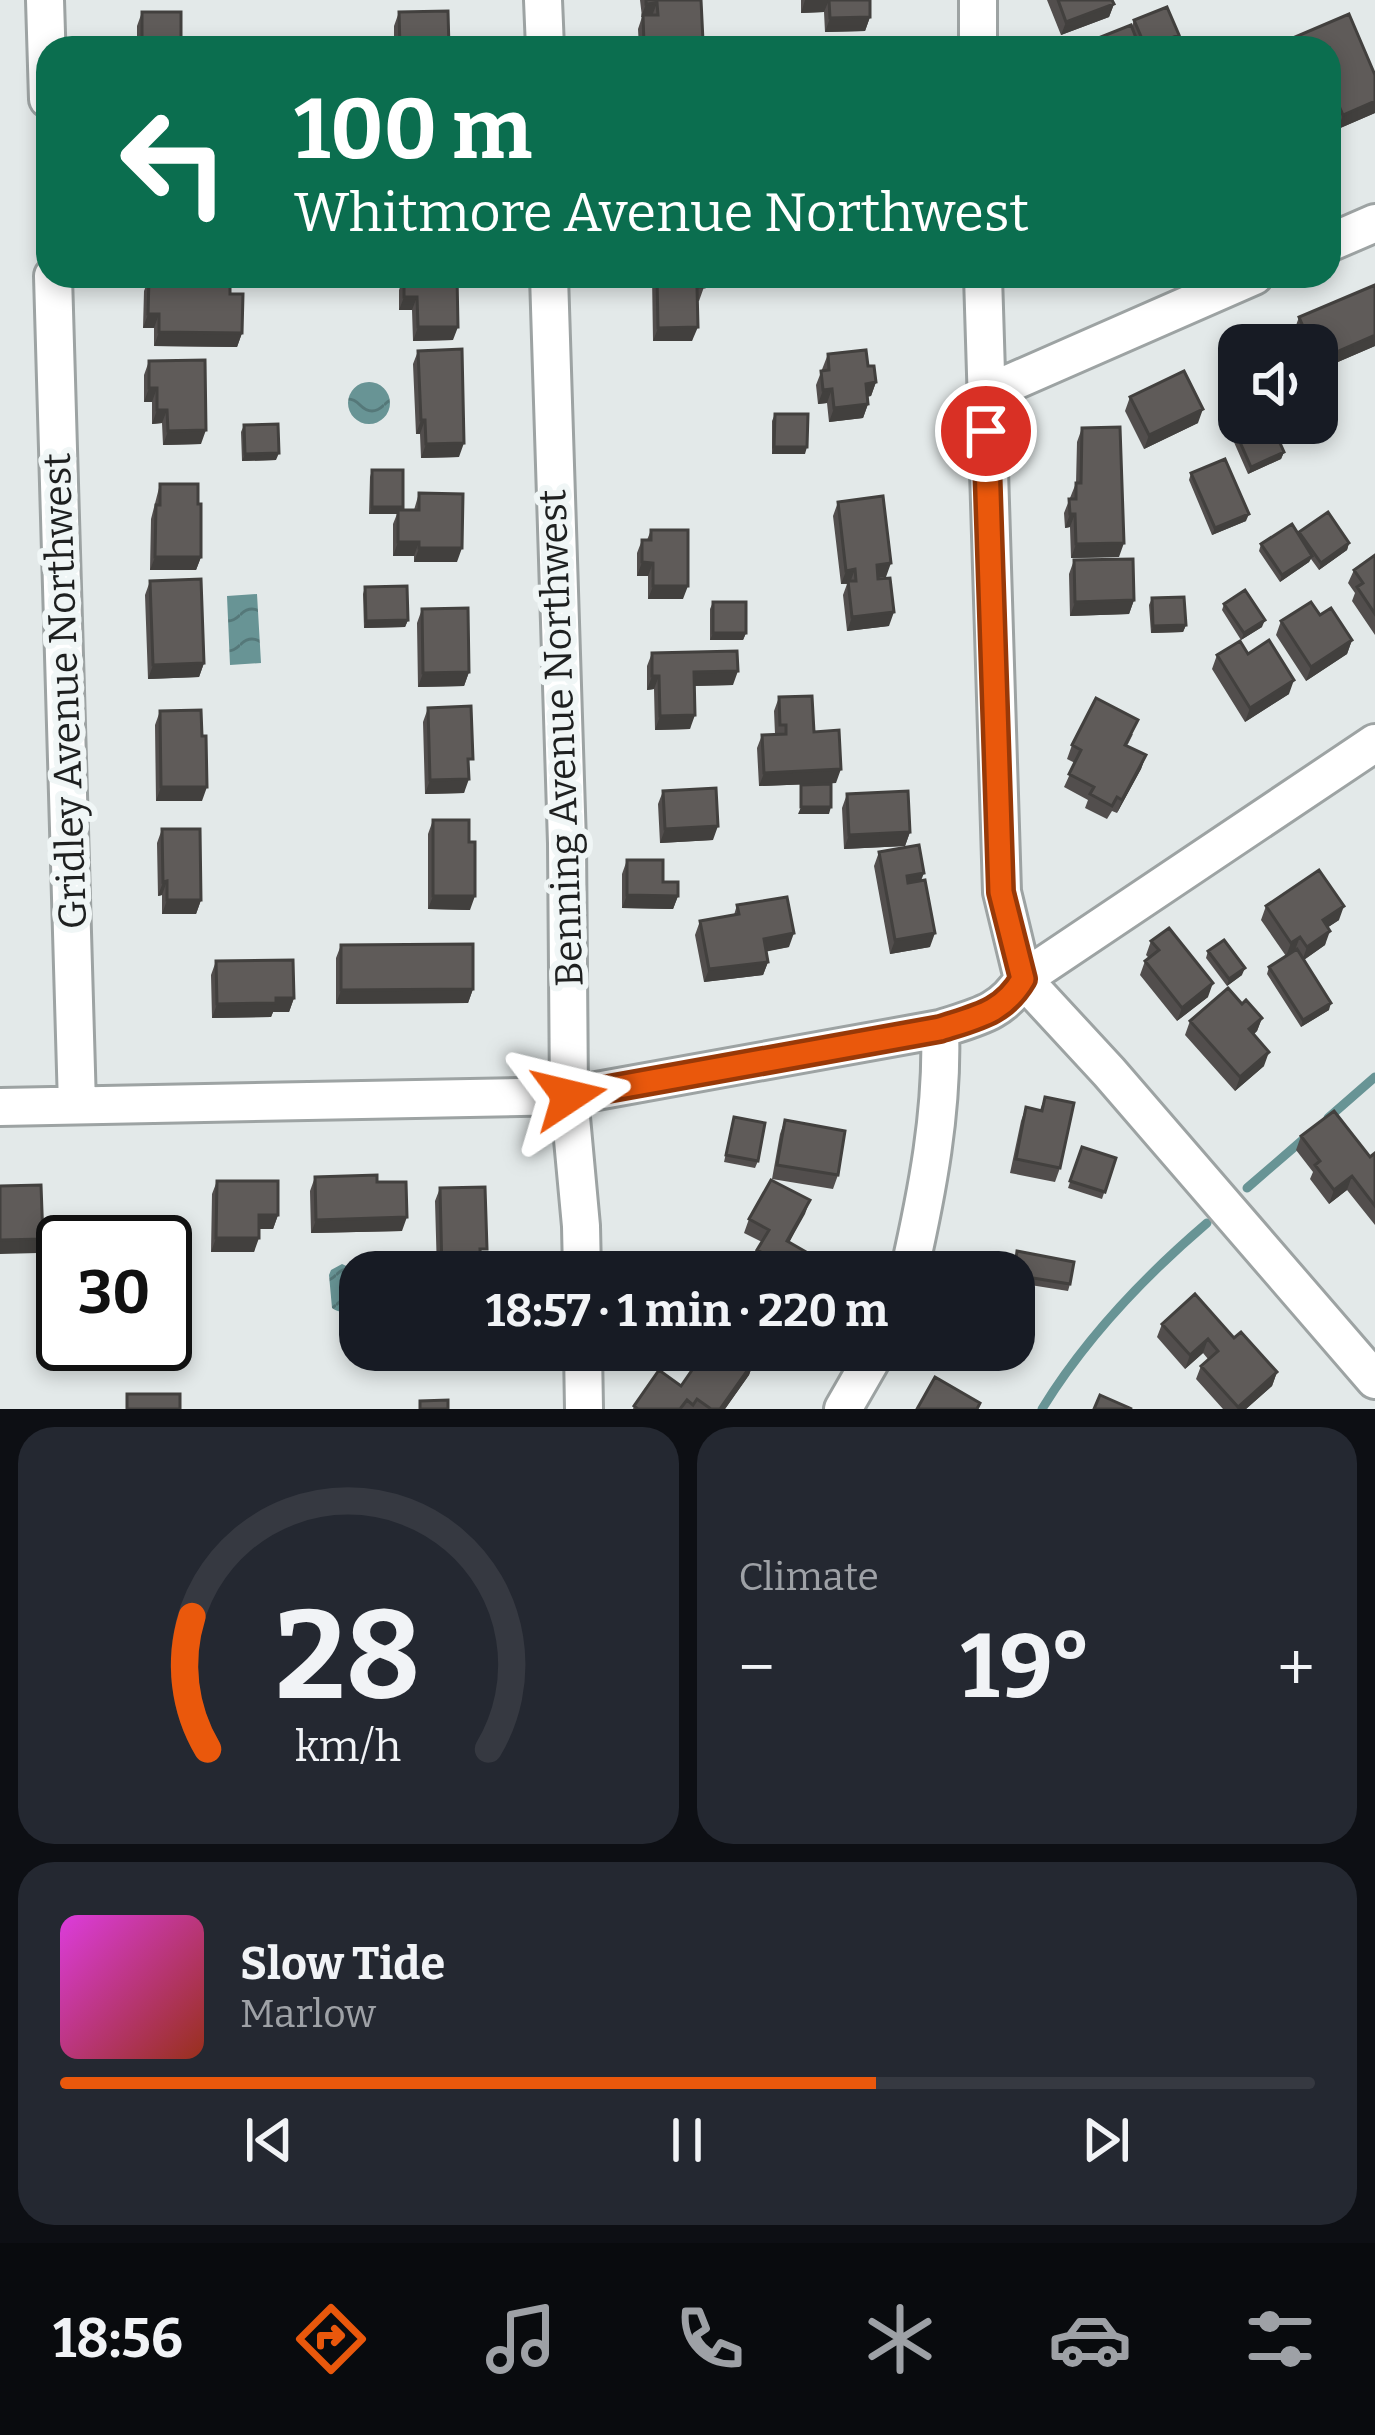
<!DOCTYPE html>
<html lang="en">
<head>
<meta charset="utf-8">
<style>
	:root { --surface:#171b24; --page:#242831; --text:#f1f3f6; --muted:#9ea1a6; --line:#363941; --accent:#ea580c }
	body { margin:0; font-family:Bitter,serif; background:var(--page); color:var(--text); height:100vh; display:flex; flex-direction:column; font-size:45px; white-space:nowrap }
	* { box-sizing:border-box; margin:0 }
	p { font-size:39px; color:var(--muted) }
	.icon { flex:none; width:66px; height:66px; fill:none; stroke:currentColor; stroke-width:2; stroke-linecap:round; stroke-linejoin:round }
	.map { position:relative; height:1409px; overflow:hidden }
	.sheet { display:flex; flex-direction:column; gap:18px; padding:18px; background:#0d0f14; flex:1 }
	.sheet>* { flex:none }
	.hud { position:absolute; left:36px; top:36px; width:1305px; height:252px; border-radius:36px; box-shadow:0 6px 18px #0003; background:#0b6e4f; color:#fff; overflow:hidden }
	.fabs { position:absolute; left:1218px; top:324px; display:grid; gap:24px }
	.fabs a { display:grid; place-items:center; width:120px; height:120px; border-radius:24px; background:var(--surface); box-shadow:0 6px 18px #0003; font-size:60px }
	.speed { position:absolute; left:36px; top:1215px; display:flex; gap:24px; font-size:60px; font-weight:700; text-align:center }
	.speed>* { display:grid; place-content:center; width:156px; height:156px; border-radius:50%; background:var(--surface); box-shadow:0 6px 18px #0003; line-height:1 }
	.speed .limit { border:6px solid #111; border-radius:18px; background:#fff; color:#111 }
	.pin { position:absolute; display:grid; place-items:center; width:102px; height:102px; color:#fff; margin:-51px; border:6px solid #fff; border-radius:50%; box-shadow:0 3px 12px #0007 }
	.me { position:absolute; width:132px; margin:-66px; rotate:80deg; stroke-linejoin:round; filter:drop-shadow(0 0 9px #0008) }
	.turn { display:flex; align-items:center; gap:42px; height:252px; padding:0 60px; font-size:54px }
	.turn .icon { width:156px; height:156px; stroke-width:2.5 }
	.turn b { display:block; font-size:84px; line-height:102px }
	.big { font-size:90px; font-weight:700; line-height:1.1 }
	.sheet .tile { flex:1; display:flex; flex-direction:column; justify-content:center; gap:18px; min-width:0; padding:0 42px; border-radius:36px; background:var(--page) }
	.sheet .dial { align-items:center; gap:0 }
	.dial svg { height:312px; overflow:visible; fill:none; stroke:var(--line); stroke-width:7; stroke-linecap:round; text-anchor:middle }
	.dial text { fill:var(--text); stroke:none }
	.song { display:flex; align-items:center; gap:36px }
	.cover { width:144px; height:144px; border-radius:18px; background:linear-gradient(135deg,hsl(300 70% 55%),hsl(10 70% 35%)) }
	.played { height:12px; border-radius:6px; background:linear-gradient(90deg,var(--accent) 65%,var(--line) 65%) }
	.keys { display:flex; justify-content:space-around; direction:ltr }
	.heat { display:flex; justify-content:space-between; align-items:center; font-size:66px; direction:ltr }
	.sheet .tiles { flex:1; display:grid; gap:18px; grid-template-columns:1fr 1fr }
	.tile:last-child { grid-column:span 2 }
	.trip { position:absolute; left:339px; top:1251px; width:696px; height:120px; border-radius:36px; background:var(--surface); box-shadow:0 6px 18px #0003; font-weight:700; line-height:120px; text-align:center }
	.menu { display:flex; height:192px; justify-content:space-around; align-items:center; background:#090b0e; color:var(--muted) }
	.menu .icon { width:84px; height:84px }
	.menu .current { color:var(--accent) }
	.menu b { font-size:54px; color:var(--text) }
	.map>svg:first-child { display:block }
	.water { fill:url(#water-waves) }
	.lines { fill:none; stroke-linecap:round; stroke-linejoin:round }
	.stream { stroke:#689495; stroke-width:9 }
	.street-casing { stroke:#9da3a3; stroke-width:42 }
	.street { stroke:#fff; stroke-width:36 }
	.wall { fill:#524e4d }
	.shaded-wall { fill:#42403e }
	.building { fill:#5f5b59; stroke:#42403e; stroke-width:3 }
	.route-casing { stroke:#983908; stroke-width:30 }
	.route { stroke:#ea580c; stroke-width:21 }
	.labels { text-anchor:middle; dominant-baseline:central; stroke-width:12; stroke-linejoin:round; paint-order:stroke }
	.street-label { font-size:39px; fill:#1e2020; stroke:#f0f6f6 }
</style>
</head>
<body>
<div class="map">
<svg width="1375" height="1409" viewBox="0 0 1375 1409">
	<defs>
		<pattern id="water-waves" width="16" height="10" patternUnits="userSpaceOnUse" patternTransform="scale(3)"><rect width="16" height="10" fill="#689495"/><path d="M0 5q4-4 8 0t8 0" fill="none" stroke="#557879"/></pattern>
	</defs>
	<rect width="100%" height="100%" fill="#e3e9e9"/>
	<!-- water -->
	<path class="water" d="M348 403a21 21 0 1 1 42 0a21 21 0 1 1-42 0Z
		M257,594L261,663L230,665L227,596Z
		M342,1264L353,1269L355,1303C349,1310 341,1315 332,1308L329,1275L331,1270Z"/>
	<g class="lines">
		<!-- stream -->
		<path class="stream" d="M1328,1118L1375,1077
			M1247,1188L1306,1137
			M1042,1409C1085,1339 1145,1276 1207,1223"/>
		<defs>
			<path id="street" d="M45,0L48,99
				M543,0L545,48
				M978,0V48
				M1329,243L1375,223
				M53,276L77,1105
				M549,276L567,843L569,1096L581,1226L582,1272
				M983,276L1002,892L1023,979L1109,1072L1375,1380
				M985,394L1254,276
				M0,1107L569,1096L940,1029C977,1017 1002,1013 1023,979L1375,743
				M909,1272C927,1193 943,1110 940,1029
				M583,1350L584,1409
				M843,1409L877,1350"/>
		</defs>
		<!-- street casing -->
		<use href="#street" class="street-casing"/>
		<!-- street -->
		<use href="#street" class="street"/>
	</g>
	<!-- wall -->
	<path class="wall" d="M640,0H701L703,41L700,48H639L638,29L642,17Z
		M801,0H870V17L865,31L825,32L824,12L801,13Z
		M1047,0H1112L1114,4L1109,17L1061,35Z
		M142,12L181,39L197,48H137V26Z
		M399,12L449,48H394V26Z
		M1349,14L1375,75V113L1338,129L1329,108V48H1285L1288,40Z
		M1134,20L1179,35L1176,42L1163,48H1086L1088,42L1132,26Z
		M184,276H220L219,278L230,294L242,333L237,347L154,346V328H143L144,291L149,278H184Z
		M404,276L453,340L413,341L412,310H399V290Z
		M652,276H704V287L699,301H697L692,341H653Z
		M1375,285V346L1317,371V345H1300L1294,331L1299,317Z
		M418,351L459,457L421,458L420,434H416L413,364Z
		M828,354L868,366L876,382L871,396L867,397L868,404L863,418L829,422L827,403L818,404L816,385Z
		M149,361L201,444L163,445L162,423L152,424V402H144V375Z
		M1130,397L1198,423L1144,449L1125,411Z
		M775,414L805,454H772V421Z
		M244,425L276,460L242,461L241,432Z
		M1082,428L1119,557L1071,558L1070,527L1065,528L1064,513L1076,483L1077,442Z
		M1236,433L1284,452L1281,459L1248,474L1233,440Z
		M372,470L402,510H414L419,493L457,562H414V556H393V524L397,514H369L370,477Z
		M1191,473L1246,521L1212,535L1189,480Z
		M160,484L201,557L196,570H150L151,519Z
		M838,502L886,577L878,578L889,626L847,631L843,595L847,584H841L833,516Z
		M651,530L683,599H648V576H637V553L642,540H647Z
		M1299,532L1349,543L1347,550L1319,570L1311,559L1309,562L1280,582L1259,551L1261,544L1298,535Z
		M1375,555V635L1352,601L1355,593L1348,583L1354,570Z
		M1074,560L1134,600L1129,614L1070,616L1069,574Z
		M150,581L204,663L199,677L148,679L145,595Z
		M365,587L408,620L405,627L364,628L363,594Z
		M1152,598L1186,625L1183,632L1151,633L1149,605Z
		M713,602L746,633L743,640H710V609Z
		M1224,604L1262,627L1241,640L1222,610Z
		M422,609L469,672L464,686L418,687L417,623Z
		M1320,615L1352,640L1347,654L1306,681L1276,635L1281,621Z
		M652,653L733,685L694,686L690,729L655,730L654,689L647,690V666Z
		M1248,654L1289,694L1245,722L1212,669L1217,655Z
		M779,697L814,732L836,783L759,786L757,748L762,735L775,734L774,711Z
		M428,708L468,771L464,793L425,794L423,722Z
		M160,711L202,801H156L155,725Z
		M1133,734L1127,746L1146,755L1141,769L1117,813L1112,811L1107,819L1085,808L1088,800L1064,787L1075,763L1067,759L1072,745Z
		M663,791L713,840L660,843L658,804Z
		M847,794L910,832L905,846L844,849L842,808Z
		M433,820L470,910L428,909V834Z
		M162,829L201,900L196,914H162V895L158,896L157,843Z
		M879,852L921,880L930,947L890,954L874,866Z
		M627,860L663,882L678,896L673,909L622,908V874Z
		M737,905L789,947L766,951L768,962L763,975L704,982L695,935L700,921L734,915Z
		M1266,906L1339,920L1328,927L1325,945L1304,960L1329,1010L1301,1027L1267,974L1269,967L1286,956L1261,920Z
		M1151,941L1208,997L1177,1021L1140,975L1145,961L1149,958L1146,955Z
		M341,945L473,989L468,1003L336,1004V958Z
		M1208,951L1242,975L1227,986L1206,958Z
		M216,961L294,998L289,1012H273L271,1017L212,1018L211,975Z
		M1242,1004L1262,1018L1257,1031L1254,1034L1264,1066L1235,1091L1185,1035L1190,1021Z
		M1045,1097L1060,1168L1055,1182L1010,1173L1021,1121L1026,1107L1040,1110Z
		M734,1117L758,1161L755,1168L724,1162Z
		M785,1120L838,1175L833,1189L772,1179L780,1134Z
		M1301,1136L1370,1157L1375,1153V1225L1347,1190L1329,1204L1310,1179L1313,1172L1296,1150Z
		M1082,1147L1116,1158L1102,1199L1068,1188Z
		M315,1177L402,1231L311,1233L310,1191Z
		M217,1181L278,1215L273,1229H259L254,1252H211L212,1194Z
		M440,1188L482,1263L481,1272H437L435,1201Z
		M810,1200L789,1243L767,1272L752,1264L762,1242L744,1233L749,1219Z
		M1017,1251L1070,1284L1068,1291L1024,1284L1014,1311V1272H1012Z
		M1162,1324L1234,1338L1277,1372L1272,1386L1246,1409H1223L1196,1379L1201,1366L1208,1359L1203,1353L1185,1369L1157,1337Z
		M977,1350H999L996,1358Z
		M754,1361L749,1375L725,1409H633L634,1406L681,1386Z"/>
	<!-- shaded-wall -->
	<path class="shaded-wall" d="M805,0H829L824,12L801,13Z
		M657,3L652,16L641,17L646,4Z
		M1114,4L1109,17L1061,35L1066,22Z
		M870,17L865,31L825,32L830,18Z
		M1179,35L1176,42L1163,48H1148Z
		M703,41L700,48H643L644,44Z
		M1375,101V113L1338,129L1343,115Z
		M404,297H417L412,310H399Z
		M148,314H159L154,328H143Z
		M418,327H458L453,340L413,341Z
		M698,327L692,341H653L658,328Z
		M159,332L242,333L237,347L154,346Z
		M1375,335V346L1317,371L1318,360Z
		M876,382L871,396L861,397L866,384Z
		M149,388H157L152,402H144Z
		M832,389L827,403L818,404L823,390Z
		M868,404L863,418L829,422L834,408Z
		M1203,409L1198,423L1144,449L1149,435Z
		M157,410H167L162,423L152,424Z
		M421,420H425L420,434H416Z
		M206,430L201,444L163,445L168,431Z
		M464,443L459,457L421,458L426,444Z
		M774,447H807L805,454H772Z
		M1284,452L1281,459L1248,474L1251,467Z
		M279,453L276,460L242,461L245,454Z
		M372,507H403L400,514L398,510L397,514H369Z
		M1070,514H1075L1070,527L1065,528Z
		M1249,514L1246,521L1212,535L1215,528Z
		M398,542H419L414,556H393Z
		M1124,543L1119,557L1071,558L1076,544Z
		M1349,543L1347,550L1319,570L1321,563Z
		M419,548H462L457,562H414Z
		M1312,556L1309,562L1280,582L1282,575Z
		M155,557H201L196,570H150Z
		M642,562L653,563L648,576H637Z
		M891,563L886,577L872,578L877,565Z
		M855,569L850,583L841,584L846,571Z
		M653,586H688L683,599H648Z
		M1134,600L1129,614L1070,616L1075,602Z
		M894,612L889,626L847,631L852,617Z
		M408,620L405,627L364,628L366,621Z
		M1265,620L1262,627L1241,640L1244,633Z
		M1186,625L1183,632L1151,633L1153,626Z
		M713,633H746L743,640H710Z
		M1352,640L1347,654L1306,681L1311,667Z
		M204,663L199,677L148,679L153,665Z
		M738,671L733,685L689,686L694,672Z
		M469,672L464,686L418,687L423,673Z
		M652,676H659L654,689L647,690Z
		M1294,680L1289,694L1245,722L1250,708Z
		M695,715L690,729L655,730L660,716Z
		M1146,755L1141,769L1117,813L1122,800Z
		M841,769L836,783L759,786L764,773Z
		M469,779L464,793L425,794L430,780Z
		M161,787H207L202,801H156Z
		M801,807H831L829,814H798Z
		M718,826L713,840L660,843L665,829Z
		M910,832L905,846L844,849L849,835Z
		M924,873L919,886L902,890L907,876Z
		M167,881L162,895L158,896L163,882Z
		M627,895L678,896L673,909L622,908Z
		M433,896H475L470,910L428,909Z
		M167,900H201L196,914H162Z
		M1344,906L1339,920L1318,934L1323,920Z
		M1330,931L1325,945L1302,961L1307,947Z
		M794,933L789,947L759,953L764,939Z
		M935,933L930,947L890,954L895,940Z
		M1300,937L1295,950L1286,956L1291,943Z
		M768,962L763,975L704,982L709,969Z
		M1245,968L1242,975L1227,986L1229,979Z
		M1213,983L1208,997L1177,1021L1182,1008Z
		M473,989L468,1003L336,1004L341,990Z
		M276,998H294L289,1012H273L271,1017L212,1018L217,1004Z
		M1331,1003L1329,1010L1301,1027L1303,1020Z
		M1262,1018L1257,1031L1244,1043L1249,1029Z
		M1269,1052L1264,1066L1235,1091L1240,1077Z
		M1352,1176L1347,1190L1329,1204L1334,1190Z
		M810,1200L805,1214L782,1255L787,1241Z
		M259,1215H278L273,1229H254Z
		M407,1217L402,1231L311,1233L316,1220Z
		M216,1238H259L254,1252H211Z
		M43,1239L38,1253L0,1254V1240Z
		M174,1323L172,1330L165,1331V1324Z
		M1208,1339L1203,1353L1185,1369L1190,1355Z
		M754,1361L749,1375L725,1409H720Z
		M1277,1372L1272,1386L1246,1409H1237Z"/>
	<!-- building -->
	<path class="building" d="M646,0H701L703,41L644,44L643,15H658L657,3L646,4Z
		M829,0H870V17L830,18Z
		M1058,0H1112L1114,4L1066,22Z
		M1167,7L1179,35L1146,48L1134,20Z
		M448,11L449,48H400L399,12Z
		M142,12H181V39L197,40V48H142Z
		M1349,14L1375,75V101L1343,115L1329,83V48H1292L1288,40Z
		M1131,25L1140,48H1091L1088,42Z
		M404,276H457L458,327H418L417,297H404Z
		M657,276H704V287H697L698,327L658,328Z
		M149,278L230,279V294H243L242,333L159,332V314H148Z
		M1375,285V335L1318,360L1317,345H1311L1299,317Z
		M1280,333L1284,345H1251Z
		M462,349L464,443L426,444L425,420H421L418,351Z
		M866,350L868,366H874L876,382L866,384L868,404L834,408L832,389L823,390L821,371L829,370L828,354Z
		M205,360L206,430L168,431L167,410H157V388H149V361Z
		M1184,371L1203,409L1149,435L1130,397Z
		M775,414H808L807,447H774Z
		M1259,423H1271L1284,452L1251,467L1236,433Z
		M278,424L279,453L245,454L244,425Z
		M1120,427L1124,543L1076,544L1075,514H1070L1069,499H1076V483H1081L1082,428Z
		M1225,459L1249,514L1215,528L1191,473Z
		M372,470H403V507H372Z
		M160,484H198V504H201V557H155L156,505H160Z
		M419,493L463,494L462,548H419V542H398V510H419Z
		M883,496L891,563L877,565L878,579L890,578L894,612L852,617L848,581H856L855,569L846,571L838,502Z
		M1328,512L1349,543L1321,563L1299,532Z
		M1292,524L1312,556L1282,575L1261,544Z
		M651,530H688V586H653V563L642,562V540H651Z
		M1375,555V614L1357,587L1363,583L1354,570Z
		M1133,559L1134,600L1075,602L1074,560Z
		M201,579L204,663L153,665L150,581Z
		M407,586L408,620L366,621L365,587Z
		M1245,590L1265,620L1244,633L1224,604Z
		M1184,597L1186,625L1153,626L1152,598Z
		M713,602H746V633H713Z
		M1311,602L1320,615L1331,608L1352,640L1311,667L1281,621Z
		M468,608L469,672L423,673L422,609Z
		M1269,640L1294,680L1250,708L1217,655L1240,641L1248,654Z
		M737,651L738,671L694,672L695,715L660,716L659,676H652V653Z
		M812,696L814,732L839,730L841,769L764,773L762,735L786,734V725H780L779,697Z
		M1096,698L1138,720L1125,745L1146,755L1122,800L1117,797L1112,806L1090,794L1094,787L1069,774L1081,750L1072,745Z
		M471,706L473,759H468L469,779L430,780L428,708Z
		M201,710L202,736H206L207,787H161L160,711Z
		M831,784V807H801V785Z
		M716,788L718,826L665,829L663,791Z
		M908,791L910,832L849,835L847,794Z
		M433,820H469V842H475V896H433Z
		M162,829H200L201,900H167V881L163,882Z
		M919,845L924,873L907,876L908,883L925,880L935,933L895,940L879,852Z
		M627,860H663V882H678V896L627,895Z
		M1319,870L1344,906L1323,920L1330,931L1307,947L1300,937L1291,943L1266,906Z
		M787,897L794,933L764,939L768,962L709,969L700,921L739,914L737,905Z
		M1169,928L1213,983L1182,1008L1145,961L1159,950L1151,941Z
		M1224,940L1245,968L1229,979L1208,951Z
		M473,944V989L341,990V945Z
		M1297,949L1331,1003L1303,1020L1269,967Z
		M293,960L294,998H276V1003L217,1004L216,961Z
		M1228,988L1242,1004L1246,1000L1262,1018L1249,1029L1269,1052L1240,1077L1190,1021Z
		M1045,1097L1074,1103L1060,1168L1016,1159L1026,1107L1042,1111Z
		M1334,1111L1370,1157L1375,1153V1206L1352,1176L1334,1190L1315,1165L1320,1161L1301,1136Z
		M734,1117L765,1123L758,1161L726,1155Z
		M785,1120L845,1131L838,1175L777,1165Z
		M1082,1147L1116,1158L1105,1192L1070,1181Z
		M377,1175V1182H406L407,1217L316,1220L315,1177Z
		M771,1180L810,1200L787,1241L820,1260L813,1272H767L774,1259L757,1250L769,1230L749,1219Z
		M217,1181H278V1215H259V1238H216Z
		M41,1185L43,1239L0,1240V1186Z
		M485,1187L487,1249H480L481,1272H442L440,1188Z
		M145,1230V1242H86L113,1241L112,1231Z
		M1017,1251L1074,1262L1070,1284L1014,1275Z
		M1014,1280L1024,1284L1014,1310Z
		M165,1294H172L174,1323L165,1324Z
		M1195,1294L1234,1338L1241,1332L1277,1372L1238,1407L1201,1366L1218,1351L1208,1339L1190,1355L1162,1324Z
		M706,1350H738L754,1361L720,1409H711L697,1399L693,1405L687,1400L680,1409H638L634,1406L659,1370L681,1386Z
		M935,1377L980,1403L977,1409H917Z
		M127,1394H180V1409H127Z
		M1100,1395L1132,1409H1094Z
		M448,1400V1409H420V1401Z"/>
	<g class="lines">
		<defs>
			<path id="route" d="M569,1096L940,1029C977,1017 1003,1013 1023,979L1001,892L986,431"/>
		</defs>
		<!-- route casing -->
		<use href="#route" class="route-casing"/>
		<!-- route -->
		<use href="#route" class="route"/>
	</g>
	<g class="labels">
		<!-- street labels -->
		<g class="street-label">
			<text transform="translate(65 691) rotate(-92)">Gridley Avenue Northwest</text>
			<text transform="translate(561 738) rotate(-92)">Benning Avenue Northwest</text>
		</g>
	</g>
</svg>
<div class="fabs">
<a><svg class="icon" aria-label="sound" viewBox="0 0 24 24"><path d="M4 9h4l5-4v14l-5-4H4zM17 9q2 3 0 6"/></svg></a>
</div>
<div class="speed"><div class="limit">30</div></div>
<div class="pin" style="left:986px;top:431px;background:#d93025"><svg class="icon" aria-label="arrive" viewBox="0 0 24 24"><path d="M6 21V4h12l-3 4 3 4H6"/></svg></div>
<svg class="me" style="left:569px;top:1096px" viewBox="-20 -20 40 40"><path d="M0-17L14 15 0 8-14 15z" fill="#ea580c" stroke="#fff" stroke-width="4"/></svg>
<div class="trip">18:57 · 1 min · 220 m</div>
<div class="hud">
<div class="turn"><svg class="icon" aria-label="left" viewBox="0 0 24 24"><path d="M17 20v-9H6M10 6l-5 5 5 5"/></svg><div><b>100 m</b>Whitmore Avenue Northwest</div></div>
</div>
</div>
<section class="sheet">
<div class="tiles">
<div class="tile dial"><svg viewBox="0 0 100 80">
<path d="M14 69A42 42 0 1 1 86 69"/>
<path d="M14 69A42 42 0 0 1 10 35" stroke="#ea580c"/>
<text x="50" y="56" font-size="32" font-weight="700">28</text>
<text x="50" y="72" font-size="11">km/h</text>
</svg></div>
<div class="tile"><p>Climate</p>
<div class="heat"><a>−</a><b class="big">19°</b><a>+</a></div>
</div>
<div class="tile">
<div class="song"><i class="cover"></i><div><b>Slow Tide</b><p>Marlow</p></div></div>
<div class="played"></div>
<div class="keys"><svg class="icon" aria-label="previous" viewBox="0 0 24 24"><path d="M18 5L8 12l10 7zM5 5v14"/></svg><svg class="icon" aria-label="pause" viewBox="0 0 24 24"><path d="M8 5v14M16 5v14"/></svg><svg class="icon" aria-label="next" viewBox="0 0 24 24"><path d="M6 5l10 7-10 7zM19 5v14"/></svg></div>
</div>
</div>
</section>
<nav class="menu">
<b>18:56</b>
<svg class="icon current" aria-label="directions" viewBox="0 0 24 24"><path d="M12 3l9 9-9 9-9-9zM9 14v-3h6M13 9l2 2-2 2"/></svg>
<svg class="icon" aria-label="music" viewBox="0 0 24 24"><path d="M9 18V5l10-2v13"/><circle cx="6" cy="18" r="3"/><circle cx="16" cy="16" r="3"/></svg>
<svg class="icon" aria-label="phone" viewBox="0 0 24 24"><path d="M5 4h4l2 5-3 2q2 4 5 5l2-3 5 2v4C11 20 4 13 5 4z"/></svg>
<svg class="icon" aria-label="climate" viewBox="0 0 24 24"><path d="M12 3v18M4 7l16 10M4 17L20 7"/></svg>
<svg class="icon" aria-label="car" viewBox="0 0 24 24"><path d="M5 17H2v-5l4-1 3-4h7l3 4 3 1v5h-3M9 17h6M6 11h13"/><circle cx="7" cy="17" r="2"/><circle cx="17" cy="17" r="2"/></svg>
<svg class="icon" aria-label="filters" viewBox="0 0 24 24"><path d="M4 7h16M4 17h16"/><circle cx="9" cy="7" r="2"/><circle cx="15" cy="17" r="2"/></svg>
</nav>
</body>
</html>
